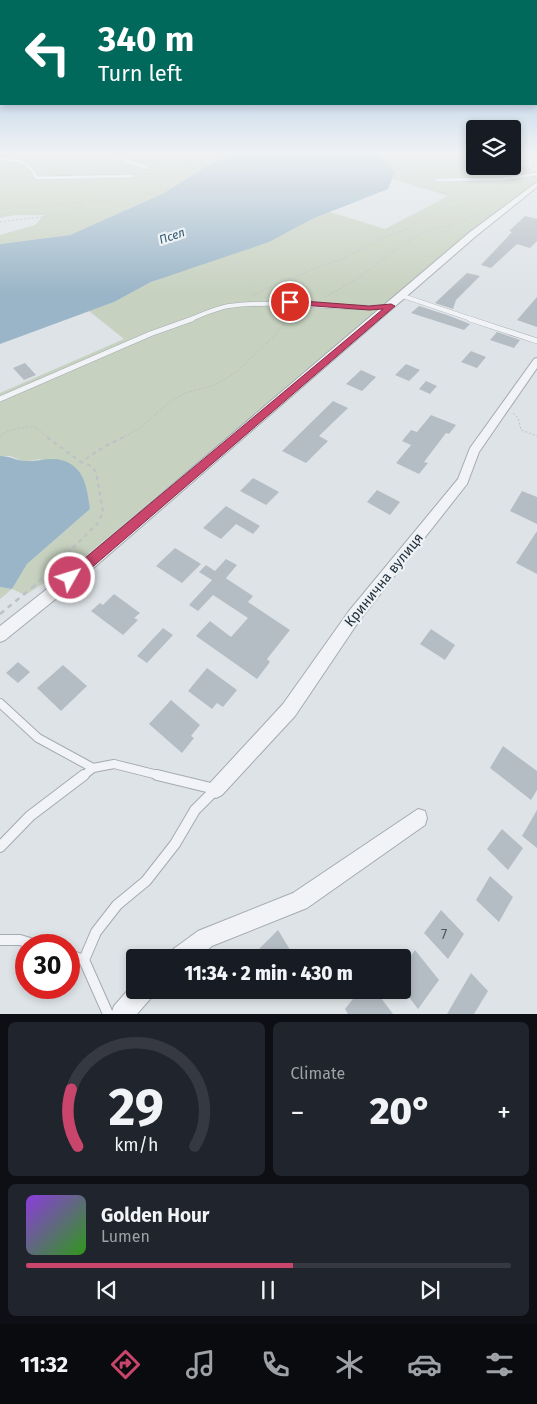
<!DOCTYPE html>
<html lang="en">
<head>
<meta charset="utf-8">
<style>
	:root { --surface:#171b24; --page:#20242c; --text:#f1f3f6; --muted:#9ea1a6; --line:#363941; --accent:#ca456b }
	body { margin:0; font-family:"Fira Sans",sans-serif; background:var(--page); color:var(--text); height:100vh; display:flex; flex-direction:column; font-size:19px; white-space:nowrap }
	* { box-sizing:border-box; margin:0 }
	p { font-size:16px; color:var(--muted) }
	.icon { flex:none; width:28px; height:28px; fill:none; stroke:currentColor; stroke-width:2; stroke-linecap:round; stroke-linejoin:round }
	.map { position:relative; height:1014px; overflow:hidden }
	.panel { display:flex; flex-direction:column; gap:8px; padding:8px; background:#0d0f14; flex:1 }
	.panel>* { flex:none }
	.top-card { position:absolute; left:0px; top:0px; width:538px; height:105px; box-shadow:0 2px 8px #0003; background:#00695c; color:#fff; overflow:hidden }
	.fabs { position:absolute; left:466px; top:120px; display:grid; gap:10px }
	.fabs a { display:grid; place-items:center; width:55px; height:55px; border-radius:5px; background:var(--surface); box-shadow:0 2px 8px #0003; font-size:25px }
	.speed { position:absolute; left:15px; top:934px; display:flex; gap:10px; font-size:25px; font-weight:700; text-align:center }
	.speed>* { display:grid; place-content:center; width:65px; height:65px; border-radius:50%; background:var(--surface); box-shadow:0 2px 8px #0003; line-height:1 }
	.speed .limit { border:8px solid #d22; background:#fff; color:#111 }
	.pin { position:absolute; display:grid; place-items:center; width:42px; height:42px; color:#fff; margin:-21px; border:2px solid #fff; border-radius:50%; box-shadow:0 1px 5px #0007 }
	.me { position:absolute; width:55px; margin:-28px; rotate:51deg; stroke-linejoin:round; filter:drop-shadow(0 0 4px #0008) }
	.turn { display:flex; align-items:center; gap:18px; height:105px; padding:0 15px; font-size:22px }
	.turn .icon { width:65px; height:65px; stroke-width:2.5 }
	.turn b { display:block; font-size:35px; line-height:42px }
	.big { font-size:38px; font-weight:800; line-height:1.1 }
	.panel .tile { flex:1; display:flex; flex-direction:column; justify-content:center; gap:8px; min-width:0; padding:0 18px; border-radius:8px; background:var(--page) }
	.panel .dial { align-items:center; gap:0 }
	.dial svg { height:130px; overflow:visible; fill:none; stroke:var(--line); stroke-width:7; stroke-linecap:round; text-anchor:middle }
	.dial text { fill:var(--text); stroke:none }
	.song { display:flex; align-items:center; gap:15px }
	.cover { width:60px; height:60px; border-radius:8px; background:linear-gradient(135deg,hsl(270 70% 55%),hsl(110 70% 35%)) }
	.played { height:5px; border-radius:2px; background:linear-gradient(90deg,var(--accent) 55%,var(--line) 55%) }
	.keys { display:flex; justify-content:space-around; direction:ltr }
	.heat { display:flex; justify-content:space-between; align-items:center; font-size:28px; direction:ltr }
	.panel .tiles { flex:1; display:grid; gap:8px; grid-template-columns:1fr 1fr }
	.tile:last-child { grid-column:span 2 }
	.trip { position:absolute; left:126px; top:949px; width:285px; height:50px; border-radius:5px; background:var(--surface); box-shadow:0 2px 8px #0003; font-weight:800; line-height:50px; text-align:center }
	.tab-bar { display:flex; height:80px; justify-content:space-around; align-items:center; background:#090b0e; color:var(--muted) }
	.tab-bar .icon { width:35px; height:35px }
	.tab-bar .active { color:var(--accent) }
	.tab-bar b { font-size:22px; color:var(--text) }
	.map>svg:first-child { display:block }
	.green { fill:#c6d1bf }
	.water { fill:#9ab5c7 }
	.building { fill:#b5bdc4 }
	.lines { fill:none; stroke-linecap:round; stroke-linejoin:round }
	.lane-far4-casing { stroke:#a4abb1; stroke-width:4 }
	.lane-far3-casing { stroke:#a4abb1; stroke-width:5 }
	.lane-far2-casing { stroke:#a4abb1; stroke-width:6 }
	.lane-far1-casing { stroke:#a4abb1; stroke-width:10 }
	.lane-casing { stroke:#a4abb1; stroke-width:12 }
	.street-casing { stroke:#a4abb1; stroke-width:2 }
	.path-far2 { stroke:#bdc1c6; stroke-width:1; stroke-dasharray:2 2; stroke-linecap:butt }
	.path-far1 { stroke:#bdc1c6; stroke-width:2; stroke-dasharray:4 4; stroke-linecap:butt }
	.path { stroke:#bdc1c6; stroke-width:2.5; stroke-dasharray:5 5; stroke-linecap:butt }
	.lane-far4 { stroke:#f1f3f6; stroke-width:3 }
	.lane-far3 { stroke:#f1f3f6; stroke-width:4 }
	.lane-far2 { stroke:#f1f3f6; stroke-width:5 }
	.lane-far1 { stroke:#f1f3f6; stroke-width:8 }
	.lane { stroke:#f1f3f6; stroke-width:10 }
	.street { fill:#f1f3f6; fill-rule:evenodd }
	.route { fill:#ca456b; stroke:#832d46 }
	.labels { text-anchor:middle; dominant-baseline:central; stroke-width:4.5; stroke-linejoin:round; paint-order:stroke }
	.far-water-label { font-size:12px; font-style:italic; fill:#335770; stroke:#edf2f5 }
	.street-label { font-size:14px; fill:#28333e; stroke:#edf2f5 }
	.near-number-label { font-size:14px; fill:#4b5660 }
</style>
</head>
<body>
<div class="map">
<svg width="537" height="1014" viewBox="0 0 537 1014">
	<rect width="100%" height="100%" fill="#dee3e7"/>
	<!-- green -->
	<path class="green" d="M0,152H235L207,166L164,193L70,235L0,244V235L35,225L44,215H15L0,218Z
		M375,152H460L475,155V166H512L513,163L529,167L531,171L537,174V181L377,311L81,560L25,595L12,589L0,599V587L12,589L27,564L90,509L40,459L25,462L10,456H0V393L124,339L89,311L114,302L151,282L330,212L385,229L448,196L392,179L395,172Z"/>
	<!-- water -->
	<path class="water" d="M235,152H375L395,172L388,189L312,219L269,242L151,282L114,302L0,344V244L70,235L164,193L207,166Z
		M0,456C10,456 17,461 26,461C37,462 50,457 61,460C85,466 87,489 90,509L27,564L12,589L0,587Z"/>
	<!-- building -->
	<path class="building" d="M525,216L537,219V241L530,248L517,244L491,268L481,265L512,232L509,231Z
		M467,273L480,276L456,300L453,309L435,303Z
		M537,297V327L517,320Z
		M419,306L447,315L470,324L464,330L411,313Z
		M497,332L520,340L514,348L490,340Z
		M471,351L486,357L477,368L461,362Z
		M25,363L36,375L24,380L13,368Z
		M406,364L420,370L409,381L395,375Z
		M361,370L376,377L362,391L346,384Z
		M426,381L437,386L430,394L419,389Z
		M333,401L348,408L319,436L328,441L306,463L282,451Z
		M431,415L456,425L449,434L446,433L424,462L428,463L419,474L396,463L411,445L402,441L411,430L417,432Z
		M253,478L279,492L266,505L240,491Z
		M377,490L400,502L390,515L367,502Z
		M522,491L537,497V524L510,511Z
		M226,506L260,526L253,534L236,524L221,539L203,528Z
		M537,531V574L516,563Z
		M175,548L201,564L182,583L156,566Z
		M226,559L237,565L226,578L227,579L253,596L248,602L290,630L267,659L270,662L257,679L196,636L210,621L231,637L248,618L213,595L198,611L189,605L212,580L199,572L206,565L215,571Z
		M114,594L140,613L134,618L138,620L123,635L91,611L100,603L103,605Z
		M163,628L173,635L147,663L137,656Z
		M431,629L455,645L445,660L420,644Z
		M18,662L30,672L18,683L6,673Z
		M63,665L87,686L61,711L37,688Z
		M207,668L237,690L223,707L217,703L212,709L188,691Z
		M171,700L200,725L191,736L194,738L182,753L149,724Z
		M503,746L537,771V790L531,800L490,768Z
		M537,810V848L522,836Z
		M502,829L523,848L508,870L487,849Z
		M490,876L513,897L499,922L476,900Z
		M441,910L464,934L448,959L424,933Z
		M278,930L295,958H250Z
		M415,950L439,980L418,1009L402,988V967Z
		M471,973L488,991L474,1014H447Z
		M360,990H375L393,1014H348L345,1009Z"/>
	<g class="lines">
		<defs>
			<path id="lane-far4" d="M101,152L147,168
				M0,159C21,160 26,160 37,178L133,176
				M537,165L535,167L537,171
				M437,180L502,179L537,174"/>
			<path id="lane-far3" d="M403,296L474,320
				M189,320C201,315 216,308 229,306C282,299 334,310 387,307"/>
			<path id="lane-far2" d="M470,319L537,341
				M0,399L150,334L192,319"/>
			<path id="lane-far1" d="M0,703L38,738L93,768L114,764L162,776
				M83,776L93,768"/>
			<path id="lane" d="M157,775L215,789
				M0,847L30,816L84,775
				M0,940H20L36,945
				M69,955L84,960L108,1014
				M84,960L96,932L117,905L146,881L175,844L195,810L215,790"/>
			<path id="street" d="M537,182V187L476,236L90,571L5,640L0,642V626L80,563L470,232Z
				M537,358V368L479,452L467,484L359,621L295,716L222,795L216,798L210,795L207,789L210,783L283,704L349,611L458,479L470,448L534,359Z
				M418,809L425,811L427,818L425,825L307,908L212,946L198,958H170L172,950L198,931L293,893Z
				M135,982V990H154L151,998L137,1014H111L114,1006Z"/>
		</defs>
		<!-- lane-far4 casing -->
		<use href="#lane-far4" class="lane-far4-casing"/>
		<!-- lane-far3 casing -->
		<use href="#lane-far3" class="lane-far3-casing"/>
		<!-- lane-far2 casing -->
		<use href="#lane-far2" class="lane-far2-casing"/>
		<!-- lane-far1 casing -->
		<use href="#lane-far1" class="lane-far1-casing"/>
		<!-- lane casing -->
		<use href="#lane" class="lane-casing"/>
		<!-- street casing -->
		<use href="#street" class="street-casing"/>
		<!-- path-far2 -->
		<path class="path-far2" d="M391,152L407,170L429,179
			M401,152L457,160L476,172
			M437,152L453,158
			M458,160L475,161
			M152,165L174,152
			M467,166H475
			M501,166H509
			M507,166L520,169
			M99,201L110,196L124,184
			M440,208C465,207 486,207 503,187
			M0,209L127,199C158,191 164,180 188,165C197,159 208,157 217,152
			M0,222L74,213L82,203
			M252,295L315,268L342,259L382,238L408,229L415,222L430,216L438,208L455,198L430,187L429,183
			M325,297C336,291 348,285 358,278C380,263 398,245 422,234C443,224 477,223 490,201
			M513,413L518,418L521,430L537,436
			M0,436L10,430L33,426L49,438
			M121,438L139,429L171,401L185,393L215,385L236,372L270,340L295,312"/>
		<!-- path-far1 -->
		<path class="path-far1" d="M47,437L81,462
			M33,587L98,523L103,512L96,472L91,466L81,462L105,446L124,437"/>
		<!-- path -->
		<path class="path" d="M0,614L34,586"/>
		<!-- lane-far4 -->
		<use href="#lane-far4" class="lane-far4"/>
		<!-- lane-far3 -->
		<use href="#lane-far3" class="lane-far3"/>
		<!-- lane-far2 -->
		<use href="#lane-far2" class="lane-far2"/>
		<!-- lane-far1 -->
		<use href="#lane-far1" class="lane-far1"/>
		<!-- lane -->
		<use href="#lane" class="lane"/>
		<!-- street -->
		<use href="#street" class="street"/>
	</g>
	<!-- sky -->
	<linearGradient id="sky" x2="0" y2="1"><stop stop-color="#89b4db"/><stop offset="0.52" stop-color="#f0f2f4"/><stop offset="1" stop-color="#f0f2f4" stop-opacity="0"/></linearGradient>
	<rect width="537" height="294" fill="url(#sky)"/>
	<!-- route -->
	<path class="route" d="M290,300L369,306L391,304L395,306L75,582L70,583L66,582L64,578L66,574L383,309L369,310L287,304L286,302Z"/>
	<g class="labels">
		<!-- far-water labels -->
		<g class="far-water-label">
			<text transform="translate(172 236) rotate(-19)">Псел</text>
		</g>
		<!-- street labels -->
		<g class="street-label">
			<text transform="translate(384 580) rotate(-51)">Кринична вулиця</text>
		</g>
		<!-- near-number labels -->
		<g class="near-number-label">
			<text x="444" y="934">7</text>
		</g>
	</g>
</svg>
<div class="fabs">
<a><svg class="icon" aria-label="layers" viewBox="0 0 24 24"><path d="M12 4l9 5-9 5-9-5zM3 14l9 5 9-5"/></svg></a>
</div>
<div class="speed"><div class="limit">30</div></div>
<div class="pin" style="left:290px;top:302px;background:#d93025"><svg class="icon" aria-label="arrive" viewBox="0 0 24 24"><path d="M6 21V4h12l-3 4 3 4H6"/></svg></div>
<svg class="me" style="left:70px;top:578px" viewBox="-20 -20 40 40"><circle r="17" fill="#ca456b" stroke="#fff" stroke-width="3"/><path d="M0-11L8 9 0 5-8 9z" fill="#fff"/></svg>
<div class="trip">11:34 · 2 min · 430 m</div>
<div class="top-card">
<div class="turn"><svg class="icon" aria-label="left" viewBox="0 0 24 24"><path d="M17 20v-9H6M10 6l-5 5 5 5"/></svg><div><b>340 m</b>Turn left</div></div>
</div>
</div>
<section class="panel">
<div class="tiles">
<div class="tile dial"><svg viewBox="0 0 100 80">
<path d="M14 69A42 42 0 1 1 86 69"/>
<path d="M14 69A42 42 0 0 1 10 34" stroke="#ca456b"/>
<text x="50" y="56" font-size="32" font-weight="700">29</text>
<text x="50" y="72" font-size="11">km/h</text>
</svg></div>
<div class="tile"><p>Climate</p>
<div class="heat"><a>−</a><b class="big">20°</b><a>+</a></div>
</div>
<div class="tile">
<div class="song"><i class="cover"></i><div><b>Golden Hour</b><p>Lumen</p></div></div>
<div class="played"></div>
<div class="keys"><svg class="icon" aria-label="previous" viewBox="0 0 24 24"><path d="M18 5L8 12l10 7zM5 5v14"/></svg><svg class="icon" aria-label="pause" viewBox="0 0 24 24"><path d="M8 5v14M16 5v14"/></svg><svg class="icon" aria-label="next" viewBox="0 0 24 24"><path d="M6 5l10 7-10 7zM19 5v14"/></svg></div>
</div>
</div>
</section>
<nav class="tab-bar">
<b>11:32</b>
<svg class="icon active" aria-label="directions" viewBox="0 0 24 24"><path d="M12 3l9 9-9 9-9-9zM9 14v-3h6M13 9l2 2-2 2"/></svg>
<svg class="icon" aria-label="music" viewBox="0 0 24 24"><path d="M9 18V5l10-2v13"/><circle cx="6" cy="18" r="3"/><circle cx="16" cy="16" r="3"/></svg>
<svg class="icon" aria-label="phone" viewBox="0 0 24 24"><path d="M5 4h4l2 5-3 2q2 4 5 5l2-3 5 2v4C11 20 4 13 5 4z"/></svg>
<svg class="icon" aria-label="climate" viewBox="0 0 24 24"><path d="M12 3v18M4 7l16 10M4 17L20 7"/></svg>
<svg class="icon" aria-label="car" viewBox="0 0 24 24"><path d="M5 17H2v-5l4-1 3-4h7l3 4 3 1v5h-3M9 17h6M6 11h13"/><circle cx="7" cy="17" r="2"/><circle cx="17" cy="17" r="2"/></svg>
<svg class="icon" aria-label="filters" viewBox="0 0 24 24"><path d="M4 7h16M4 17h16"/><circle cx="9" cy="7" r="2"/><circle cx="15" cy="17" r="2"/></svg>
</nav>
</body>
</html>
